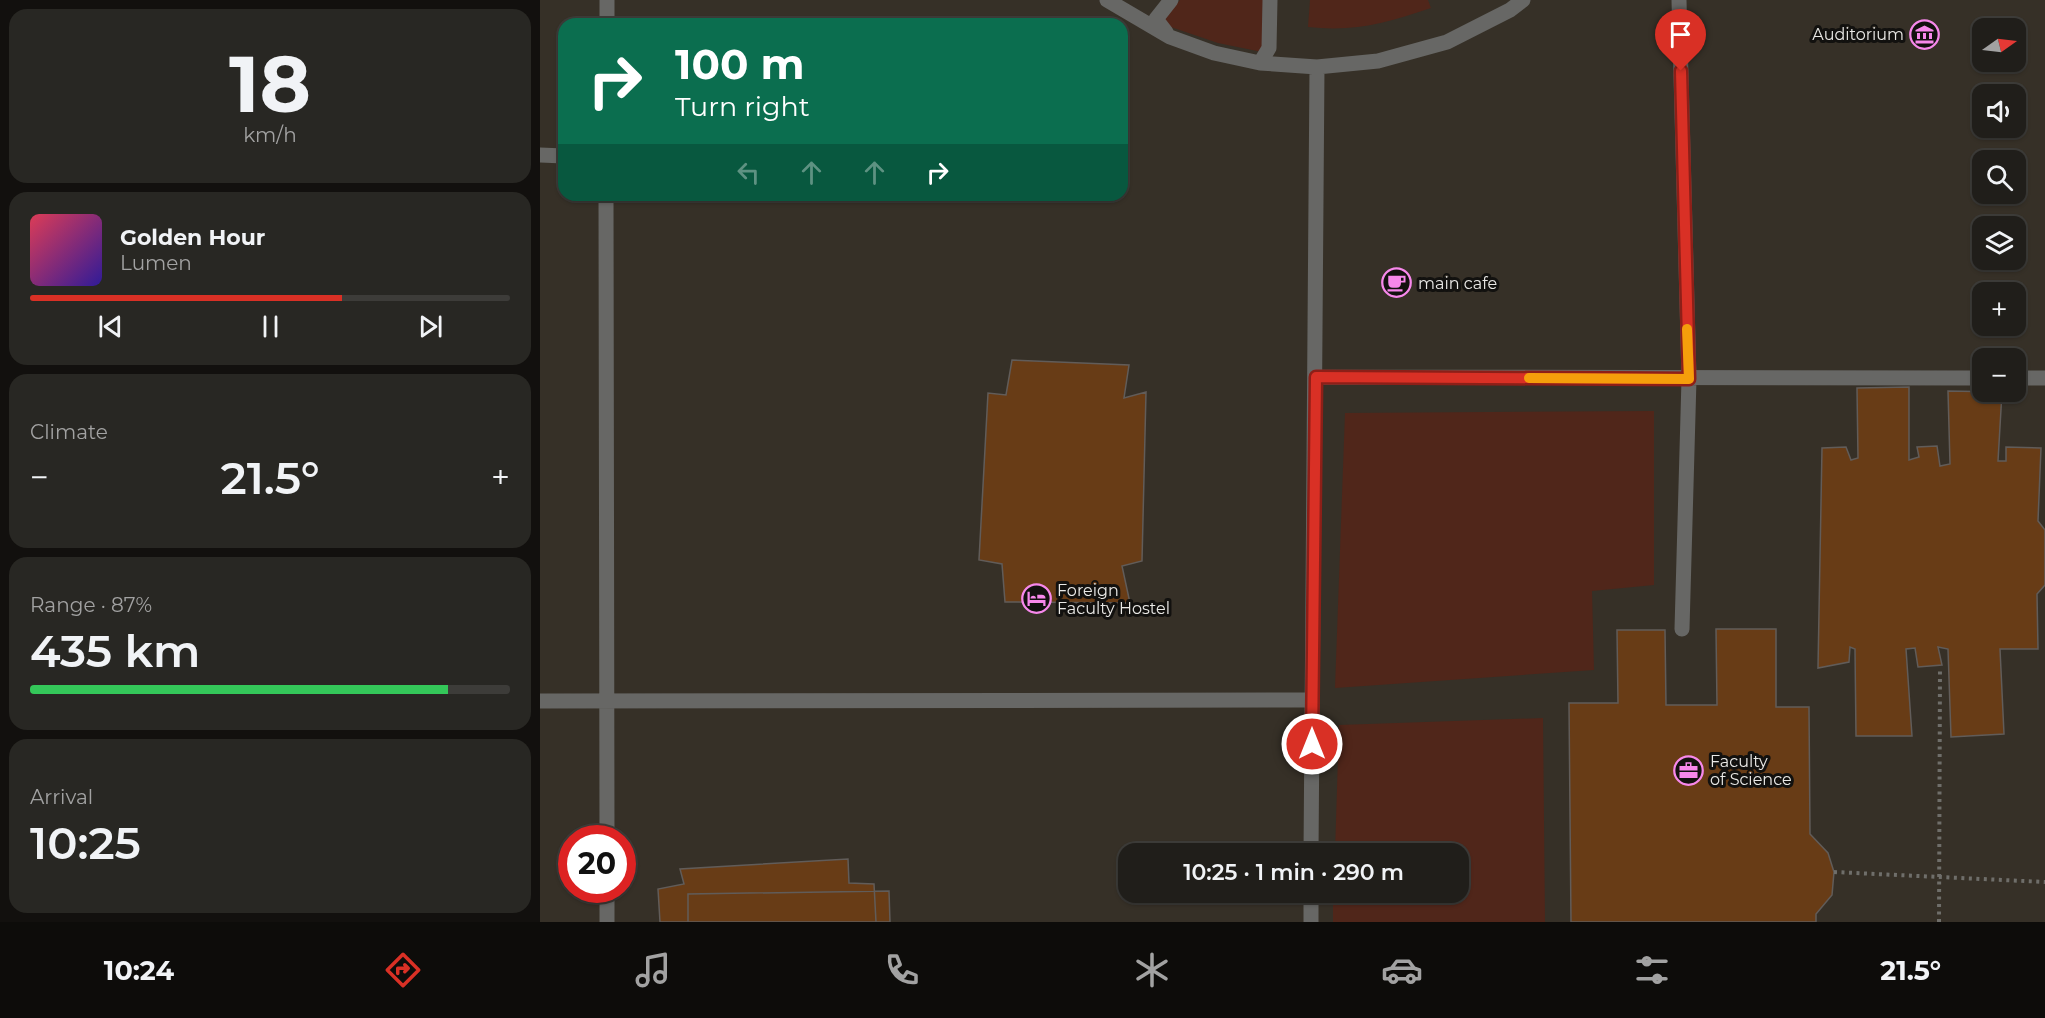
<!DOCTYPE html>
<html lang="en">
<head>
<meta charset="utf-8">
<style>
	:root { --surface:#201e1a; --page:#282723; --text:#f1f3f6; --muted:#a2a2a2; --line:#3d3c39; --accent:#d93025 }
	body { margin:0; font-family:Montserrat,sans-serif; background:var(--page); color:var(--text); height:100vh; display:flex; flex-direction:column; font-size:22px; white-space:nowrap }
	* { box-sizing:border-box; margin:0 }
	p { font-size:20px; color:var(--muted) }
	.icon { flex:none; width:33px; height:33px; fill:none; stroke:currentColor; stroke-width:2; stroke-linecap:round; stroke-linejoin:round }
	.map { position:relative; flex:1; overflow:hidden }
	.sheet { display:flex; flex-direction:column; gap:9px; padding:9px; background:#12100e; width:540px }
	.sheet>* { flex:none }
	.top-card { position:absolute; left:18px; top:18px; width:570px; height:183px; border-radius:18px; box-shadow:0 2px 4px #0004,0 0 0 2px var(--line); background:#0b6e4f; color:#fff; overflow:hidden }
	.needle { width:39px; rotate:76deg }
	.controls { position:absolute; left:1432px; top:18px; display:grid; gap:12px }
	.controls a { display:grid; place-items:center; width:54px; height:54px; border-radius:12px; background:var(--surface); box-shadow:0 2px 4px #0004,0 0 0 2px var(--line); font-size:30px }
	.speed { position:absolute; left:18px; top:825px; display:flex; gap:12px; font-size:30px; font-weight:700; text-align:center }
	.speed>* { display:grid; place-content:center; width:78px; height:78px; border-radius:50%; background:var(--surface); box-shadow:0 2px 4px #0004,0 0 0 2px var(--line); line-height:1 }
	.speed .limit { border:9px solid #d22; background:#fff; color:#111 }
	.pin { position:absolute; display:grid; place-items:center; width:51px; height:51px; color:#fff; margin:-62px -26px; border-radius:50% 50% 50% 0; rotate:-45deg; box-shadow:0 0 6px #0007 }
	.pin .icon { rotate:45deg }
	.me { position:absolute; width:66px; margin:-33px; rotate:0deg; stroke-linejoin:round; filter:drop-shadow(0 0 4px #0008) }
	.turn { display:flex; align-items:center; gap:21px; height:126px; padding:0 18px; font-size:27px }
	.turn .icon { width:78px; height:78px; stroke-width:2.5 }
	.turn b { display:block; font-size:42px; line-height:51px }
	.lanes { display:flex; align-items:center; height:57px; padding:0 18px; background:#0003; justify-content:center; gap:30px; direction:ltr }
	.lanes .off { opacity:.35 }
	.big { font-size:45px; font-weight:600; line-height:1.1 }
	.sheet .tile { flex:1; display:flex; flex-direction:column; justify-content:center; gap:9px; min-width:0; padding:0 21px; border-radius:18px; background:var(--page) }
	.sheet .dial { align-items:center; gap:0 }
	.dial b { font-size:78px; line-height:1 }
	.song { display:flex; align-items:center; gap:18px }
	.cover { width:72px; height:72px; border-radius:9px; background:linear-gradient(135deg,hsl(350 70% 55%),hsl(250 70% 35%)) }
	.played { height:6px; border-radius:3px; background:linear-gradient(90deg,var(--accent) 65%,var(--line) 65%) }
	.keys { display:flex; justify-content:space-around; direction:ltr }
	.heat { display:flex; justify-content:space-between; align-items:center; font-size:33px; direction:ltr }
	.charge { height:9px; border-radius:4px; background:linear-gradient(90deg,#34c759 87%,var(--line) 0) }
	.trip { position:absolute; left:578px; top:843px; width:351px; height:60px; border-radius:18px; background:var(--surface); box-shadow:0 2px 4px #0004,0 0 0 2px var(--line); font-weight:600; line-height:60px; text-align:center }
	.tab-bar { display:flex; height:96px; justify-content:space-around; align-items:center; background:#0d0c0a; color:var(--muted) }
	.tab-bar .icon { width:42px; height:42px }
	.tab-bar .on { color:var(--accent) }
	.tab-bar b { font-size:27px; color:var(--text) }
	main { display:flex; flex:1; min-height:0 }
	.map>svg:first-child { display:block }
	.built { fill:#363027; fill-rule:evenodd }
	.green { fill:#50261a }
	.building { fill:#683c16; stroke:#615c59; stroke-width:1.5 }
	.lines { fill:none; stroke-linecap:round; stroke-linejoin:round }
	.path { stroke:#6f6e6a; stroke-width:4; stroke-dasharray:3 4.5; stroke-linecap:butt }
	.minor { stroke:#676765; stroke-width:15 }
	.route-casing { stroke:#8d1f18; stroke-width:15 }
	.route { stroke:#d93025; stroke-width:10 }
	.slow { stroke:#f59e0b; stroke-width:10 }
	.labels { text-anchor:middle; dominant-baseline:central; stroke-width:6; stroke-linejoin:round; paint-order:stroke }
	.poi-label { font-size:16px; fill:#eae9e6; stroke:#12110f; text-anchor:start }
</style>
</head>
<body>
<main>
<section class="sheet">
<div class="tile dial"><b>18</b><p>km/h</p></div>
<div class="tile">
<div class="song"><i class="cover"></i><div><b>Golden Hour</b><p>Lumen</p></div></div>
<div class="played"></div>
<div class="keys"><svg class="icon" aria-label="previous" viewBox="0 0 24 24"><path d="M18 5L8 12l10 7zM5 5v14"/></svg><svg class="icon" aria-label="pause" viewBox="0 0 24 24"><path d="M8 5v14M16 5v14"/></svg><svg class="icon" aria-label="next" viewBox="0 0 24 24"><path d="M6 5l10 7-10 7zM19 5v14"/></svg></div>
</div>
<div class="tile"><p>Climate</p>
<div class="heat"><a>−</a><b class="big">21.5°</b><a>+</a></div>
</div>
<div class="tile"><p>Range · 87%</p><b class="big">435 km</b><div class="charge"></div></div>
<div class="tile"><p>Arrival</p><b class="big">10:25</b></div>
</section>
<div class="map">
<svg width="1505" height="922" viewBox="0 0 1505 922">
	<rect width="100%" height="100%" fill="#2a2823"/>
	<!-- built -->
	<path class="built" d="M0,0H1505V922H0ZM24,24H582V195H24ZM1443,28H1476V62H1443ZM1443,94H1476V128H1443ZM1443,160H1476V194H1443ZM1443,226H1476V260H1443ZM1443,292H1476V326H1443ZM1443,358H1476V392H1443ZM32,838H82V890H32ZM588,854H918V892H588Z"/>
	<!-- green -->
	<path class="green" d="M640,0H723L722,52L678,43L619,23Z
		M770,0H888L891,8C847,23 815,32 768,27Z
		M1114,411V585L1052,591L1054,670L795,688L805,413Z
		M1003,718L1005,922H793V893L918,892V854L795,853L799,725Z"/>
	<!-- building -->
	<path class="building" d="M472,360L589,365L584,398L606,392L602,561L582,566L590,603L465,602L462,564L439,560L448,393L466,395Z
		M1369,387V460L1379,457L1377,447L1397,446L1400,466L1410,464L1408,391L1462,392L1458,461H1466V447L1501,448L1498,521L1505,530V585L1497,594L1498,649H1460L1464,734L1411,737L1408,649L1398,647L1402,665L1378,667L1375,648L1366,649L1372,736H1316L1315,649L1310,647L1309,662L1278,668L1282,448L1306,447L1311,460L1318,458L1317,388Z
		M1176,629H1236V707H1269L1270,834L1288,853L1294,872L1292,895L1276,914V922H1031L1029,703H1078L1077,630H1125L1126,705H1177Z
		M308,859L309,883L334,884L336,922H120L118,889L144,884L140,869Z
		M349,891L350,922H148V894Z"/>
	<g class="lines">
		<!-- path -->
		<path class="path" d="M1294,872L1505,882
			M1399,922L1400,669"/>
		<!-- minor -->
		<path class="minor" d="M567,0L630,37L674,53L720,63L777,67L838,61L907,42L970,10L983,0
			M1139,0L1149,379L1142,629
			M67,24V0
			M626,32L616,19L631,0
			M720,63L729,48L730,0
			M0,155L24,156
			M66,195L67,838
			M775,377L1443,378
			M1476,378H1505
			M0,701L772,700
			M771,854L777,67
			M67,922V890
			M771,922V892"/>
	</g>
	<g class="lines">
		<defs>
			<path id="route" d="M772,744L776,377L1149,379L1141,71"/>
		</defs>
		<!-- route casing -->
		<use href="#route" class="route-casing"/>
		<!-- route -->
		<use href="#route" class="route"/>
		<!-- slow -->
		<path class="slow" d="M989,378L1149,379L1147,329"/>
	</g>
	<!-- icons -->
	<defs>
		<symbol id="museum-ring" viewBox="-11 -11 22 22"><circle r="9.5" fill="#12110f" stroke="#f788eb" stroke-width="1.5"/><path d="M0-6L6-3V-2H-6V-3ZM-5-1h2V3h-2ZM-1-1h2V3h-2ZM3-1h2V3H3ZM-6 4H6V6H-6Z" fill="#f788eb"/></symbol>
		<symbol id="cafe-ring" viewBox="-11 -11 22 22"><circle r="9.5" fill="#12110f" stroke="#f788eb" stroke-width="1.5"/><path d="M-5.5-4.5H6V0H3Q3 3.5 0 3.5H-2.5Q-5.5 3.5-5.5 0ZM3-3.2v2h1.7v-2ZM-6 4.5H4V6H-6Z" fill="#f788eb"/></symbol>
		<symbol id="hotel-ring" viewBox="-11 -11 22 22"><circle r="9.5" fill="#12110f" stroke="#f788eb" stroke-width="1.5"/><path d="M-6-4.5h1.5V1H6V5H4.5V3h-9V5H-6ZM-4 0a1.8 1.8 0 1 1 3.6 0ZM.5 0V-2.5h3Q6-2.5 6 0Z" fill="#f788eb"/></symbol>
		<symbol id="office-ring" viewBox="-11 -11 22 22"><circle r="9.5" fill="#12110f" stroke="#f788eb" stroke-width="1.5"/><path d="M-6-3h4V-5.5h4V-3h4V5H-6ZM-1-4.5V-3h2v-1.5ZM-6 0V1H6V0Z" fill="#f788eb"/></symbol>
	</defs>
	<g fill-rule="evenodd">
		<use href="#museum-ring" x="1368" y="18" width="33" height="33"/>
		<use href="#cafe-ring" x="840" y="266" width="33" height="33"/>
		<use href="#hotel-ring" x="480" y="582" width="33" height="33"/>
		<use href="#office-ring" x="1132" y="754" width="33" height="33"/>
	</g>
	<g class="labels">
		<!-- poi labels -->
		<g class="poi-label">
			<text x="1364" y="34" text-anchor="end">Auditorium</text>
			<text x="878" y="283">main cafe</text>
			<text x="517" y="590">Foreign<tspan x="517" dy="18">Faculty Hostel</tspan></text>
			<text x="1170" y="761">Faculty<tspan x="1170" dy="18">of Science</tspan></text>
		</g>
	</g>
</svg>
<div class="controls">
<a><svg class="needle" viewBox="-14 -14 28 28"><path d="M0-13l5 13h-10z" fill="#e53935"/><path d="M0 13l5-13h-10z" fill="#a2a2a2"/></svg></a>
<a><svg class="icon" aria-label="sound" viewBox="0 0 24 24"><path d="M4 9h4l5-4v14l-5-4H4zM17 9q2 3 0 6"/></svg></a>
<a><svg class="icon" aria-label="search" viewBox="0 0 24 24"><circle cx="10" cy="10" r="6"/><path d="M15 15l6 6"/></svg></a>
<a><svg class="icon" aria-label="layers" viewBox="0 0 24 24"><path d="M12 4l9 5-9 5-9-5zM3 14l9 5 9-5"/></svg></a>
<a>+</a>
<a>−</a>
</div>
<div class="speed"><div class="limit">20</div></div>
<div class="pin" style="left:1141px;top:71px;background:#d93025"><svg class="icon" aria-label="arrive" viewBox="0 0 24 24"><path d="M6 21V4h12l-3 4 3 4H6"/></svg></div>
<svg class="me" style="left:772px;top:744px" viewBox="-20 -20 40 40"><circle r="17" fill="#d93025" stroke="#fff" stroke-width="3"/><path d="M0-11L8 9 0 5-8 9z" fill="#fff"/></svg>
<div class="trip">10:25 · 1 min · 290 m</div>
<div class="top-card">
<div class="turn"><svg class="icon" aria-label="right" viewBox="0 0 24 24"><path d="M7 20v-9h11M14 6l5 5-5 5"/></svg><div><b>100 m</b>Turn right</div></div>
<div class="lanes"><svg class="icon off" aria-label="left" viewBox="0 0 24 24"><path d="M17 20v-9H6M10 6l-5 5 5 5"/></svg><svg class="icon off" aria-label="ahead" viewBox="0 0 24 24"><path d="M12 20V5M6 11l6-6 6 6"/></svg><svg class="icon off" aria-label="ahead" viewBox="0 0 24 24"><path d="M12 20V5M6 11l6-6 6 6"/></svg><svg class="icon" aria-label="right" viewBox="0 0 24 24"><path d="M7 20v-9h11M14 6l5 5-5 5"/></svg></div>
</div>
</div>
</main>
<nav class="tab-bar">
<b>10:24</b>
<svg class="icon on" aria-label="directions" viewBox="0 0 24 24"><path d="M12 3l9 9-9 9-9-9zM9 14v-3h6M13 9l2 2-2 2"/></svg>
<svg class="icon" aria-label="music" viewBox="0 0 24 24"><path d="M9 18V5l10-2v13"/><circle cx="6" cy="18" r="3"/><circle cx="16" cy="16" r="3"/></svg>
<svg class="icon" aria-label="phone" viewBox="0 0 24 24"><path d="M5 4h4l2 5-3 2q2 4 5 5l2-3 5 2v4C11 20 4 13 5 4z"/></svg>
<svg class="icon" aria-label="climate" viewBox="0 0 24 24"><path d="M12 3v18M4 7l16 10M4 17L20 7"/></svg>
<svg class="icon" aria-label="car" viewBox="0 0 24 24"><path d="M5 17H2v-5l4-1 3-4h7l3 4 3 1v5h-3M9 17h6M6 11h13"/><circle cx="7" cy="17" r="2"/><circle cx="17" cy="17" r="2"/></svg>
<svg class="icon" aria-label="filters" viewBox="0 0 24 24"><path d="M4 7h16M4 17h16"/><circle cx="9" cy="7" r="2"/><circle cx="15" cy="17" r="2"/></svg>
<b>21.5°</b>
</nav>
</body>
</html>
